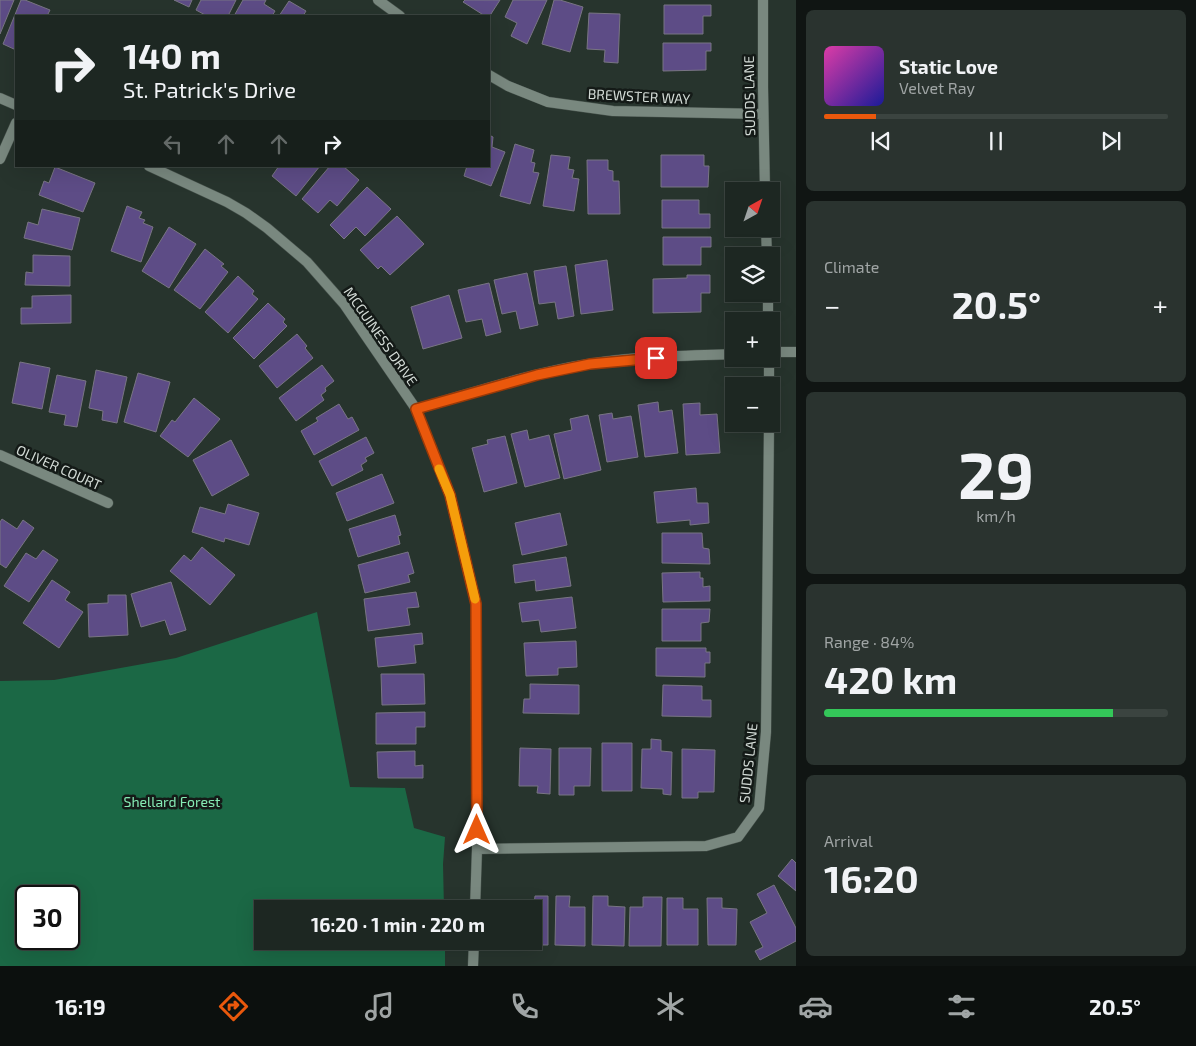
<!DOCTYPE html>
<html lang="en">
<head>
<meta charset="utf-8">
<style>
	:root { --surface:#1d2722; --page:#2a332f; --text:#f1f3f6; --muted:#a0a5a5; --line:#3b4440; --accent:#ea580c }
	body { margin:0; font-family:"Exo 2",sans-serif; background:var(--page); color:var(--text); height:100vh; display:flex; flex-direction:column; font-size:19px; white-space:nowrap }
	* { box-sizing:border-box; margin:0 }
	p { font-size:16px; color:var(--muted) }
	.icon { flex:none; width:28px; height:28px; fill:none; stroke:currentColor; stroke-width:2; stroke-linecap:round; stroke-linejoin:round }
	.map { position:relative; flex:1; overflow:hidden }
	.panel { display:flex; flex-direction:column; gap:10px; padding:10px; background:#101513; width:400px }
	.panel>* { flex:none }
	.hud { position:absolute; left:15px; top:15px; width:475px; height:152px; border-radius:0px; box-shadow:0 5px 20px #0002,0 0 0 1px var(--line); background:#1d2722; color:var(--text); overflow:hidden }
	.needle { width:32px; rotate:40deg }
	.tools { position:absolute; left:725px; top:182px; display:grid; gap:10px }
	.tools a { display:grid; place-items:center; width:55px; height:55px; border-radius:0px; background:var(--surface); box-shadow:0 5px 20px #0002,0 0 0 1px var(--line); font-size:25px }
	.speed { position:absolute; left:15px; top:885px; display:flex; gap:10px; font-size:25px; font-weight:700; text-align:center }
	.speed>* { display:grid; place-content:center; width:65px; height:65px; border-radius:50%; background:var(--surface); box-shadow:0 5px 20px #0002,0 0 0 1px var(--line); line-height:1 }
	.speed .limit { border:2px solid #111; border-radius:8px; background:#fff; color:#111 }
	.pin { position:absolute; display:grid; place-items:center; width:42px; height:42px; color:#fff; margin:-21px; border-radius:10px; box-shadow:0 2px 8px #0006 }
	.me { position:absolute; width:55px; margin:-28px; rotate:0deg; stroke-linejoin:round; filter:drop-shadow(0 0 4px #0008) }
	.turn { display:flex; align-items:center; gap:18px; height:105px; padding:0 25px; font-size:22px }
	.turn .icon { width:65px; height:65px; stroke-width:2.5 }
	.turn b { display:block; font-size:35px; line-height:42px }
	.lanes { display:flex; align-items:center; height:48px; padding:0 25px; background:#0003; justify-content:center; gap:25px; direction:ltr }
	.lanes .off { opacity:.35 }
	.big { font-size:38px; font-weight:700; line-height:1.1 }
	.panel .card { flex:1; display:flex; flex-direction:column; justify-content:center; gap:8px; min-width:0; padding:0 18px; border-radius:8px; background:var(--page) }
	.panel .dial { align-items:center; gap:0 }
	.dial b { font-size:65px; line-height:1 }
	.song { display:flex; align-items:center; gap:15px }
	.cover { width:60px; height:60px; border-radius:8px; background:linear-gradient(135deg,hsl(320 70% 55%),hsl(240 70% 35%)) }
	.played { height:5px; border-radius:2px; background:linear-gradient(90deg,var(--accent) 15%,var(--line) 15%) }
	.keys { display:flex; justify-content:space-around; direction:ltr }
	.heat { display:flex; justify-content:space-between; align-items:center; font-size:28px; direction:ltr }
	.charge { height:8px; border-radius:4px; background:linear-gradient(90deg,#34c759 84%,var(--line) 0) }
	.trip { position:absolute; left:254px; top:900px; width:288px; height:50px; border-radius:0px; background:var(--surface); box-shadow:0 5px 20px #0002,0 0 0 1px var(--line); font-weight:700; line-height:50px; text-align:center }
	.menu { display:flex; height:80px; justify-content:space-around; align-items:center; background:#0c100e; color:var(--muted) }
	.menu .icon { width:35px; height:35px }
	.menu .current { color:var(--accent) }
	.menu b { font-size:22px; color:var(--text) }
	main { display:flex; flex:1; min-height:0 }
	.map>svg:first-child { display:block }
	.forest { fill:#1b6845; fill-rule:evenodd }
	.building { fill:#5d4c86; stroke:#797584 }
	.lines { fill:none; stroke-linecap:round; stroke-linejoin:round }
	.street-casing { stroke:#46514b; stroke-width:11 }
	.street { stroke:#79887f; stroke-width:10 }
	.route-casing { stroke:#983908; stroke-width:12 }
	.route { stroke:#ea580c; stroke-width:9 }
	.slow { stroke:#f59e0b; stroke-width:9 }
	.labels { text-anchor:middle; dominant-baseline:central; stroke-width:5; stroke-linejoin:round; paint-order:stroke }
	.street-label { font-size:14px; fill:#d3dbd6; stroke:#141a17 }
	.park-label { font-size:14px; fill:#86ecb5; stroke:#141a17 }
</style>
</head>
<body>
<main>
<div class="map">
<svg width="796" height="966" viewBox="0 0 796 966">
	<rect width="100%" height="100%" fill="#27342d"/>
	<!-- forest -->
	<path class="forest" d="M317,612L350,787L405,788L414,828L445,837L443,864L444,909H262V941H445V966H0V681L54,680L176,658ZM26,896H69V939H26Z"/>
	<!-- building -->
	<path class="building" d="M0,0H14L0,34Z
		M21,0H25L50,10L47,16H16V50L3,44Z
		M174,0H192L189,7Z
		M201,0H236L228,16H207L196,10Z
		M243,0H266L264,4L275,11L272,16H234Z
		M465,0H500L489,17L485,16L463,2Z
		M513,0H547L527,44L511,36L517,23L505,17Z
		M554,0H560L583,7L570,52L542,44Z
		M289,1L306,11L303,16H279Z
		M664,5H711V16H703V34H664Z
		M589,13L620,14L618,63L604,62L605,50L587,49Z
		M663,43H711V51H706V70L663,71Z
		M489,135L493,137L492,147L505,152L491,186L464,176L467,166H489Z
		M515,144L534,150L531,162L535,163L533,172L539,173L530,204L500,196Z
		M551,155L570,157L568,169L574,170L572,178L579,179L574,211L543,206Z
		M661,155H704V166H709L708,187H661Z
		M587,160H608V170L613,171V181H619L620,214H588Z
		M279,166H320L296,196L272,176Z
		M330,166H343L359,180L337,206L330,200L318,213L302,199Z
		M55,167L95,183L83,212L39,195L44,181L49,183Z
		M367,187L391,209L365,236L356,227L344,239L330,225Z
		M662,200H699V214H710V228H662Z
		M127,206L142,212L139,218L145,220L143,223L153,227L141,262L111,251Z
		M42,209L80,218L72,250L24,238L28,222L38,225Z
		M397,216L424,244L390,275L381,266L378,269L360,250Z
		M169,227L196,244L169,288L142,271Z
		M663,237H711V247H701V265H663Z
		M205,249L224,264L221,266L228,272L200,309L174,290Z
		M33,255L70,256V286L25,285L26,272L33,273Z
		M607,260L613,310L581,314L575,265Z
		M566,266L574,316L558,319L555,302L539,304L534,271Z
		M527,273L538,325L520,329L516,311L502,314L494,280Z
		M687,275H710V293H701V312L653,313V279L687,278Z
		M238,276L254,291L252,294L258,299L228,333L205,312Z
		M489,283L501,332L486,336L482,319L466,322L458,290Z
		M71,295V323L21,324V308H32V296Z
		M449,295L462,338L423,349L411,307Z
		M268,303L285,319L283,322L287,326L254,359L233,338Z
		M297,334L307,346L305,348L313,358L277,388L259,366Z
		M20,362L50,368L42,409L12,403Z
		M322,365L334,381L325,388L326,391L321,395L324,400L296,421L279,398Z
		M96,370L127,377L117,423L102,420L103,411L89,408Z
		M138,373L170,382L156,432L124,422Z
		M57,375L86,381L77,427L64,425L66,415L49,412Z
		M194,398L220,419L188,457L160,436L172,420L175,422Z
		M658,402L659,412L672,410L678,453L645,457L638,405Z
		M700,403V415L717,414L720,453L686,455L683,404Z
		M339,404L348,419L352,417L359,430L314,455L301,431L318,421L316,418Z
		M612,413L613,419L631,416L638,457L607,462L599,415Z
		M588,415L601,470L564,479L554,434L572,430L570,419Z
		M527,430L529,440L549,435L560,478L525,487L511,434Z
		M505,436L517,483L484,492L472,448L488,444L487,440Z
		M366,437L374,453L365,458L367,461L361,465L363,470L332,486L319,461Z
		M231,440L249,475L212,496L193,460Z
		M382,474L394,503L347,521L336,493Z
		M696,488L697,503H708L709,523L690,525V520L657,523L654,492Z
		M228,504L259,513L249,545L225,538L224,542L192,532L200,507L225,514Z
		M560,513L567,545L522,555L515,523Z
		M395,515L401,535L398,536L400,544L358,557L349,529Z
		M2,519L17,529L23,520L34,528L6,568L0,564V522Z
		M662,533H702L703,548L709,549L710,564L662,563Z
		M202,547L235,575L210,605L170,571L184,555L191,561Z
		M43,550L58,560L29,602L4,586L26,553L36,559Z
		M408,552L414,573L408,575L410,582L365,593L358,565Z
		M566,557L571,586L536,591L535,580L515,583L513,565Z
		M700,572V578H703V587L710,586V601L663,602L662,573Z
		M52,580L70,592L65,600L83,612L59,648L23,623Z
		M171,582L186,630L170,635L165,620L141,627L131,594Z
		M416,592L419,607L407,608L410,625L368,631L364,599Z
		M108,595H126L128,635L89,637L88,604L108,603Z
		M572,597L576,628L541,632L539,620L522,622L519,603Z
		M662,609H710L709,622L701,623V641H662Z
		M422,633L423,644L414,645L416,663L378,667L375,638Z
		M576,641L577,667L558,668V675L526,676L524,643Z
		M656,648H706V652H710V663H705V677L656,676Z
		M381,674H424L425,704L382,705Z
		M530,684L579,685V714L523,713L524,699H530Z
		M663,685L702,686V700H711V717L662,716Z
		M425,712V727H416V744H376V713Z
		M651,739L661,740V751L672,752L671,795L663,794V789L641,788L642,749H651Z
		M602,743H632V791H602Z
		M520,748L551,749L550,794L537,793L538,786H519Z
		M559,748H591L590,786H574V795H559Z
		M682,749L715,750L714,792H698V798H682Z
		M415,751V766L423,765V778H378L377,752Z
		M792,859L796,863V891L778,876Z
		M774,885L796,928V941L760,960L755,951L763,947L750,922L767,913L757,894Z
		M535,896H548V945H516V941H532V909H517V905H534Z
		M556,896H570L569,907H585V946L555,945Z
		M593,896H608V906L625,907L624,946L592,945Z
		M643,897H662L661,946H629L630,907H643Z
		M667,898H683V909H698V945H667Z
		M707,898H722V908L737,909L736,945H708Z"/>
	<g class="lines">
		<defs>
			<path id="street" d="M378,0L400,16
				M763,0V87L765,191
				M489,75L508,86L548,102L613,111L763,114
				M0,98L16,105
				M0,159L16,123
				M149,166L227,202L246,213L267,228L307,262L344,304L416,409L450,495L476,604L477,849L475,909
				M766,229L767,256
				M768,294V321
				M771,352H796
				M769,386V359
				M416,409C473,393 531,373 589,364C637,356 686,356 734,354
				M0,455L108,503
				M477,849L706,846L738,837L759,808L766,732L769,424
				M473,966L474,941"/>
		</defs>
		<!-- street casing -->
		<use href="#street" class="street-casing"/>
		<!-- street -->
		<use href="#street" class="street"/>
	</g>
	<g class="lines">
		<defs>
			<path id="route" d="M477,830L476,604L450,495L416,409L537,375L590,364L656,358"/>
		</defs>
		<!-- route casing -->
		<use href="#route" class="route-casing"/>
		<!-- route -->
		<use href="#route" class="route"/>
		<!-- slow -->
		<path class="slow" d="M439,469L450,495L475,599"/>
	</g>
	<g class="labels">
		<!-- street labels -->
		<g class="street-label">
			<text transform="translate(639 96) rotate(3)">BREWSTER WAY</text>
			<text transform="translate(749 96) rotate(-91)">SUDDS LANE</text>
			<text transform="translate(381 336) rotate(55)">MCGUINESS DRIVE</text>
			<text transform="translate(59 467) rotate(24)">OLIVER COURT</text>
			<text transform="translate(748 763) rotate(-84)">SUDDS LANE</text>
		</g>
		<!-- park labels -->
		<g class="park-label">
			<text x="172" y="801">Shellard Forest</text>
		</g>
	</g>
</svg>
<div class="tools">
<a><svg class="needle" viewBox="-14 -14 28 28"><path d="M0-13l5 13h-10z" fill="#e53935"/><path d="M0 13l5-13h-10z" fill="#a0a5a5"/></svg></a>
<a><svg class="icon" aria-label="layers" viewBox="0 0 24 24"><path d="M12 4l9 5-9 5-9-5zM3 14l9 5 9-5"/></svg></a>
<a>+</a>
<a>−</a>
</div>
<div class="speed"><div class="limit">30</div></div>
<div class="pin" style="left:656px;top:358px;background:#d93025"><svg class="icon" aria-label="arrive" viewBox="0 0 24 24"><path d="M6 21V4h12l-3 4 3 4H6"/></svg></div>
<svg class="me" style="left:477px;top:830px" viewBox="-20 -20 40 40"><path d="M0-17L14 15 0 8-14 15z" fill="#ea580c" stroke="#fff" stroke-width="4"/></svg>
<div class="trip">16:20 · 1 min · 220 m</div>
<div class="hud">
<div class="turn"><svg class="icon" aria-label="right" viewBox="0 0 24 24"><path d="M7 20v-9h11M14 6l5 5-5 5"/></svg><div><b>140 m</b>St. Patrick's Drive</div></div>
<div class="lanes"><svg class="icon off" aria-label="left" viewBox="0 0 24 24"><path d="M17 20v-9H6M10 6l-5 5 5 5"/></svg><svg class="icon off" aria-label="ahead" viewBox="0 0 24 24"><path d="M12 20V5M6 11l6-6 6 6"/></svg><svg class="icon off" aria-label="ahead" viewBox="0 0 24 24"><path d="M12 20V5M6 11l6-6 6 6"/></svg><svg class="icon" aria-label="right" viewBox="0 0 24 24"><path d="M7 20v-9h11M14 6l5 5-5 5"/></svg></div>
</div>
</div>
<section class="panel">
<div class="card">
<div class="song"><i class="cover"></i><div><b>Static Love</b><p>Velvet Ray</p></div></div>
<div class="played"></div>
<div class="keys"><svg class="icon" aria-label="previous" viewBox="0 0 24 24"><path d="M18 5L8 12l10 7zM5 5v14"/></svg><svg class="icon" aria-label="pause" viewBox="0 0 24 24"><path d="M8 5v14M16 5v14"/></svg><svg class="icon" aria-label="next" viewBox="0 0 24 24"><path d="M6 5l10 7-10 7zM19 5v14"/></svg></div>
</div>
<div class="card"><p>Climate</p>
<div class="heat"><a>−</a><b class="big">20.5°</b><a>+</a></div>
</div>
<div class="card dial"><b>29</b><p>km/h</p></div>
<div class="card"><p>Range · 84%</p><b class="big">420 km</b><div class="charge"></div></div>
<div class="card"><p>Arrival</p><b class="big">16:20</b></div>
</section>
</main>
<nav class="menu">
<b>16:19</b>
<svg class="icon current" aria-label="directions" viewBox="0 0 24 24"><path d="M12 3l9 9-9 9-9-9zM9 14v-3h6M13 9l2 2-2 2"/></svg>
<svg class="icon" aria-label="music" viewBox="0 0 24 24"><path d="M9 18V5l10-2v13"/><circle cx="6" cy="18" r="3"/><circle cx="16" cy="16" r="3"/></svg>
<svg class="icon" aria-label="phone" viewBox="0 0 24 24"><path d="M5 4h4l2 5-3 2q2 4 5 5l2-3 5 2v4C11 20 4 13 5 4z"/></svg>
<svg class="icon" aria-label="climate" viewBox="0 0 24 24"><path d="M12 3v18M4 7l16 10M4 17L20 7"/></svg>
<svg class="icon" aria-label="car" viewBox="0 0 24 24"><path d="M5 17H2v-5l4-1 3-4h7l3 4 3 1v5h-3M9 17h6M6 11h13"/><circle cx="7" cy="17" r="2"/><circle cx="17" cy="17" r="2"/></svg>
<svg class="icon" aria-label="filters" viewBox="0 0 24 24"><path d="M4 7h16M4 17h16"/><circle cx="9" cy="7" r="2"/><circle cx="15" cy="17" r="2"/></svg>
<b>20.5°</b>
</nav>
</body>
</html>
